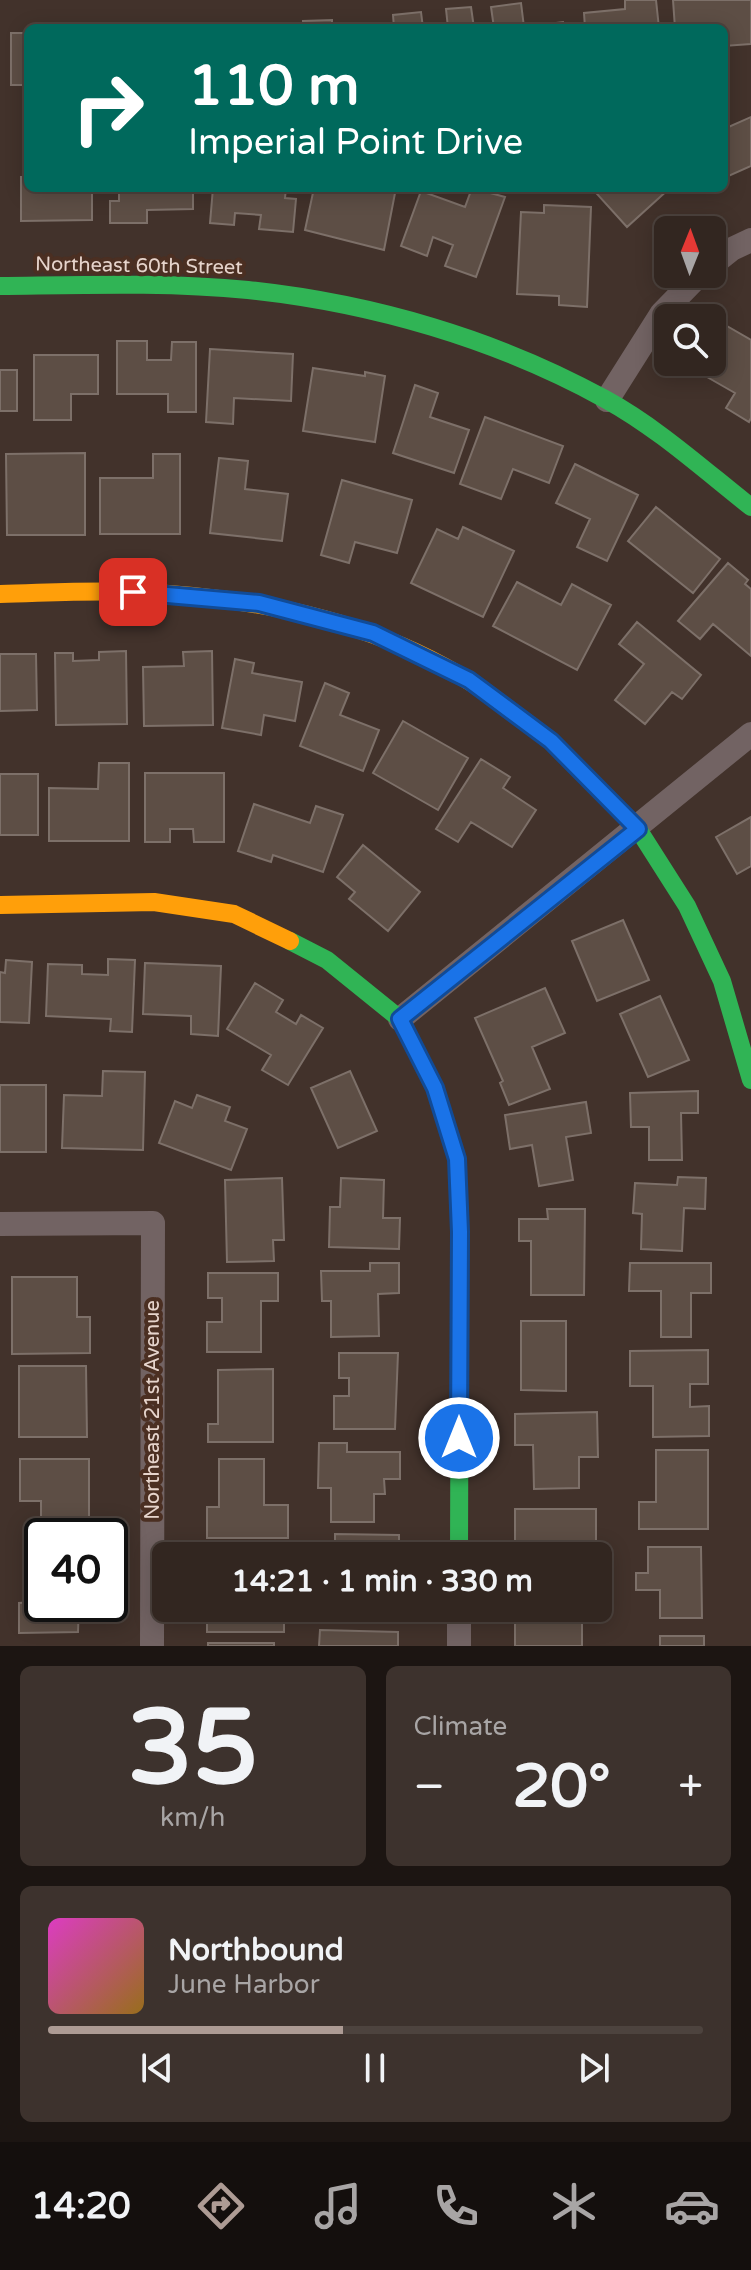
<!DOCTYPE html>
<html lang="en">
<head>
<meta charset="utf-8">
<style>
	:root { --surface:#322620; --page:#3d322d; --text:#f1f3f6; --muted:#a8a5a5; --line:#4d433e; --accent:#ad9b94 }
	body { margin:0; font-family:"Varela Round",sans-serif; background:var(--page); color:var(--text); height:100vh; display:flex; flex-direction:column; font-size:30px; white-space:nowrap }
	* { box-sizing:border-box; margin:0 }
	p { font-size:26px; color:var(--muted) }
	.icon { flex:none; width:44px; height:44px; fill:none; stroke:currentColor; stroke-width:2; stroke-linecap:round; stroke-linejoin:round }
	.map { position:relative; height:1646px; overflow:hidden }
	.side { display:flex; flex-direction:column; gap:20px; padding:20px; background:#1c1512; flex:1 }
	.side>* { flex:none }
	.top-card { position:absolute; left:24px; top:24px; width:704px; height:168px; border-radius:12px; box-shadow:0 4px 20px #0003,0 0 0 2px var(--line); background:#00695c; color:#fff; overflow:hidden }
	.needle { width:52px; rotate:1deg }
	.fabs { position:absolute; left:654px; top:216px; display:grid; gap:16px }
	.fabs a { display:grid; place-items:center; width:72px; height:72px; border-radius:12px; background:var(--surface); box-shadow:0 4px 20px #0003,0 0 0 2px var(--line); font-size:40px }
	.speed { position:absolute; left:24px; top:1518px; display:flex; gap:16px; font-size:40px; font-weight:700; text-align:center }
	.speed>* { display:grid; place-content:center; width:104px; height:104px; border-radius:50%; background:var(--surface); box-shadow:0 4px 20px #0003,0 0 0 2px var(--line); line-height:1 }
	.speed .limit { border:4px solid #111; border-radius:12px; background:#fff; color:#111 }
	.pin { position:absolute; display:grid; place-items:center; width:68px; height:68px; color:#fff; margin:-34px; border-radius:16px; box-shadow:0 4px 12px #0006 }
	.me { position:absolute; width:88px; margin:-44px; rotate:0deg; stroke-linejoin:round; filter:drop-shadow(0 0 6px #0008) }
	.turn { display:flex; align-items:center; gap:28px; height:168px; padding:0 32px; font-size:36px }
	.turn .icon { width:104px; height:104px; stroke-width:2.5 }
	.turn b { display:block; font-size:56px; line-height:68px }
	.big { font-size:60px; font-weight:700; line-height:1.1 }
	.side .widget { flex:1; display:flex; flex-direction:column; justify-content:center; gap:12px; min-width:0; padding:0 28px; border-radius:12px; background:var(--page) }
	.side .dial { align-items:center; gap:0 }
	.dial b { font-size:104px; line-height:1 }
	.song { display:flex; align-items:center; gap:24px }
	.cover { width:96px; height:96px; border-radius:12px; background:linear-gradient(135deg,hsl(310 70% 55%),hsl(40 70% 35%)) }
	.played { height:8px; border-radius:4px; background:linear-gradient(90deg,var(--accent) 45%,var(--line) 45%) }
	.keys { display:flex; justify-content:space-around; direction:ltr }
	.heat { display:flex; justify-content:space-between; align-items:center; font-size:44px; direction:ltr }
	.side .tiles { flex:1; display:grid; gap:20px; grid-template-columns:1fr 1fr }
	.widget:last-child { grid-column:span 2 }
	.trip { position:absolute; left:152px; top:1542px; width:460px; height:80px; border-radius:12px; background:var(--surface); box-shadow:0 4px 20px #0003,0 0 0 2px var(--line); font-weight:700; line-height:80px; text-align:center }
	.dock { display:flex; height:128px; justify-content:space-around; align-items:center; background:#140f0d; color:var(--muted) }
	.dock .icon { width:56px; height:56px }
	.dock .selected { color:var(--accent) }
	.dock b { font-size:36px; color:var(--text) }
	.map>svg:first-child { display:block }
	.building { fill:#5d4e45; stroke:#7d7069; stroke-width:2 }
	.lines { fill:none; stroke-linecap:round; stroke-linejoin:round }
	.street { stroke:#726363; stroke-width:24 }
	.fast { stroke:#30b455; stroke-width:18 }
	.slow { stroke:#ff9f0a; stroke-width:18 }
	.route-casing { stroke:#114b97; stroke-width:20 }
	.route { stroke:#1a73e8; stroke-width:14 }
	.labels { text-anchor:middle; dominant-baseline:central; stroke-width:8; stroke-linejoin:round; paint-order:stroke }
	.street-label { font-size:20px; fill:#e6d4cc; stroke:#4b2f22 }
</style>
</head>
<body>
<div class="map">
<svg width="751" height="1646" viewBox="0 0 751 1646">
	<rect width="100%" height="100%" fill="#42322b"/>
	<!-- building -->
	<path class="building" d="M625,0H656L659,28H585L584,13L625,9Z
		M673,0H751V44L724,46V28H675Z
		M521,3L524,27L563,22L564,28H494L491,7Z
		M471,7L474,28H445H448L446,9Z
		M421,12L423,28H394L393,15Z
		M332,20V28H303V21Z
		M11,33H28V85H11Z
		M751,117V166L724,178V129Z
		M21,177H28V188H92V220L21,221Z
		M119,188H193V209L147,210V223H110V201H119Z
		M213,188H286L285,198L296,199L293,232L259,229L261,215L235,213L234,225L210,223Z
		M314,188L363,190L364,188H396L384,250L305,230Z
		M472,188L505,197L476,277L445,266L453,245L433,237L427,256L401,246L421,191L465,207Z
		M605,188H670L627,227L597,194Z
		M544,205L591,207L587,307L559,305V296L517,294L521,212L544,213Z
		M720,322L751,340V418L749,422L726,408L735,393L693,369L697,362H712V336Z
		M117,341H147V360H171L172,342H196V412H168V394H117Z
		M210,349L293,354L291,401L234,398L233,424L206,422Z
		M34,355H98V394H71V420H34Z
		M313,368L365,376V372L385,376L375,442L303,431Z
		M0,370H17V411H0Z
		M415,385L438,393L430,417L469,430L454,473L393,453Z
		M485,417L563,446L549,483L513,469L501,499L460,484Z
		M85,453V535H7L6,454Z
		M153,454H180V534H100V478H153Z
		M219,458L248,461L245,489L288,494L282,541L210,533Z
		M575,464L638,495L607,561L577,547L590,519L556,503Z
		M342,480L412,500L397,553L355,542L349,563L321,555Z
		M656,507L720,559L693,593L628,541Z
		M463,527L514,551L483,617L411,583L437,529L458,539Z
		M728,563L748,580L745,584L751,589V656L713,624L700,639L678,621Z
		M517,582L561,605L572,584L611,605L577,670L493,626Z
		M637,622L701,675L682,699L672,692L645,724L615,700L644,664L619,644Z
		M126,651L127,724L56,725L55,653H73V661L99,660V652Z
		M212,651L213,725L144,726L143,667L184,666L183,652Z
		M0,654H36L37,710L0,711Z
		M235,659L254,663L252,673L302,682L295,721L264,715L261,735L222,728Z
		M325,683L349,693L340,715L379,730L363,771L300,746Z
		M403,721L468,758L438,810L373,773Z
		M481,759L510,777L503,788L536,810L512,847L471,822L458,842L436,829Z
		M99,763H129V841H49V788L98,789Z
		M145,773H224V842H194L193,829H170V842H145Z
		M0,774H38V835H0Z
		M254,804L310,823L316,806L343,815L323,872L273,855L271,862L238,851Z
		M751,817V866L737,874L716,837Z
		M363,845L420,892L388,931L349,899L355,892L337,877Z
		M623,920L649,980L597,1001L572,941Z
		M108,959L135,960L132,1032L110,1031L111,1019L46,1016L48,964L82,965V974L108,975Z
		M6,960L32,962L29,1023L0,1022V972L5,973Z
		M145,963L221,966L218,1036L191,1034V1016L143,1014Z
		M255,983L283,1000L276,1012L296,1024L301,1015L323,1028L288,1085L262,1070L271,1055L227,1029Z
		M545,988L565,1033L532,1047L550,1089L509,1105L500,1083L503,1081L475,1018Z
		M660,996L689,1060L648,1077L620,1014Z
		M103,1071L145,1072L143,1150L62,1148L64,1095L102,1096Z
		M350,1071L377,1131L338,1148L311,1088Z
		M0,1085H46V1152H0Z
		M698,1091V1113H681L682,1160H649V1127H631L630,1093Z
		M197,1095L230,1107L225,1121L247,1129L231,1170L159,1143L175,1101L192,1108Z
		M586,1102L591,1133L566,1137L573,1180L539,1186L532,1145L510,1149L505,1115Z
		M678,1177L706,1178L705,1209L684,1208L682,1251L641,1249L642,1214L633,1213L635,1183L677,1185Z
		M282,1178L284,1240H273L274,1261L227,1262L225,1180Z
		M341,1178L384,1180L383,1218H400L399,1249L329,1247L330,1207H340Z
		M547,1209H585L584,1295H531V1241H519V1219H548Z
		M370,1263H399V1293L378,1294L379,1336L331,1337V1301H322L321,1271H370Z
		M630,1263H711V1293H691V1337H661V1291H629Z
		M208,1273H278V1301H261V1352H207V1322H222V1298H208Z
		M12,1277H77V1317H90V1353L12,1354Z
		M521,1321H566V1391L521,1390Z
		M708,1350V1384H690V1407L709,1406V1436L653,1437V1386H630V1351Z
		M339,1353H398L395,1429H334V1396H349V1378H339Z
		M19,1366H86L87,1437H19Z
		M273,1369V1442H208V1424H218V1370Z
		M597,1412L598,1457H579V1488L534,1489L533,1445H515V1414Z
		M319,1443H347V1452H400V1479H384L385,1494H374V1522H331V1488H318Z
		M656,1450H708V1529H639V1502H656Z
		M20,1459H89V1536H42L41,1540V1501H20Z
		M219,1459H264V1505H288V1538H207V1507H219Z
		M515,1509H596V1556H515Z
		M335,1534L399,1535V1556H335Z
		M648,1547H701L702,1618H660V1590H636V1573H648Z
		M213,1551H257V1556H213Z
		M34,1552H42V1604H79L78,1632L19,1633V1603L34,1602Z
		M207,1608H284V1632H207Z
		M334,1608H394V1620H334Z
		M515,1617H582V1646H515Z
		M320,1630L398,1632V1646H319Z
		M660,1636H704V1646H660Z
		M208,1643H274V1646H208Z"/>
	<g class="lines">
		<!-- street -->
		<path class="street" d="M712,265L732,249L751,240
			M607,400L662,313L700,274
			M400,1019L751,734
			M0,1224L153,1223L152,1646
			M459,1646V1608"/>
		<!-- fast -->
		<path class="fast" d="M0,286C83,285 166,282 248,290C372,303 496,339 605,399C658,428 704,470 751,507
			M495,699L551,741L638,829L687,906L722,981L751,1080
			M290,941L327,960L400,1019L435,1088L457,1159L460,1232L459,1556"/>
		<!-- slow -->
		<path class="slow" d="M0,594C44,593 89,590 134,592C260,597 392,623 495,699
			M0,905L154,902L234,914L290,941"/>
	</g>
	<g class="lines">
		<defs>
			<path id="route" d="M133,592L259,603L373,633L469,680L551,741L638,829L400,1019L435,1088L457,1159L460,1232L459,1438"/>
		</defs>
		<!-- route casing -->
		<use href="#route" class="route-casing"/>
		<!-- route -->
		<use href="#route" class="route"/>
	</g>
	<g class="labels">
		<!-- street labels -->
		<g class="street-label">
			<text transform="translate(139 266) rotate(1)">Northeast 60th Street</text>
			<text transform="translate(153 1410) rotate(-90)">Northeast 21st Avenue</text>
		</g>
	</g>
</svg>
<div class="fabs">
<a><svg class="needle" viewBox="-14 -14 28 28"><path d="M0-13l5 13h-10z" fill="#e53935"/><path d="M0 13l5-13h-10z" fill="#a8a5a5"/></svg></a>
<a><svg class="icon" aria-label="search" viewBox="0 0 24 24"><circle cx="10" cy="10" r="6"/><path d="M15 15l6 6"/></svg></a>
</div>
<div class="speed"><div class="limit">40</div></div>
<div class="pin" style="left:133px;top:592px;background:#d93025"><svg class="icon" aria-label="arrive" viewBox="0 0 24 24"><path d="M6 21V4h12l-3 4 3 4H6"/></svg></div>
<svg class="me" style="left:459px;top:1438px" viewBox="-20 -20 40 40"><circle r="17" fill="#1a73e8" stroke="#fff" stroke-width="3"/><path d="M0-11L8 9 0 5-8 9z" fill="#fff"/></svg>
<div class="trip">14:21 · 1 min · 330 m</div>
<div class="top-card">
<div class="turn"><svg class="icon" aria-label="right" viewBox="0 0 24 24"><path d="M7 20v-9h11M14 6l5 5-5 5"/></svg><div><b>110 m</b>Imperial Point Drive</div></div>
</div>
</div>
<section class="side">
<div class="tiles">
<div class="widget dial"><b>35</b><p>km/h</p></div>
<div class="widget"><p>Climate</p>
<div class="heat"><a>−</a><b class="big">20°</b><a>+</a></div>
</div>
<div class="widget">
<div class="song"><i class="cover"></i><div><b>Northbound</b><p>June Harbor</p></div></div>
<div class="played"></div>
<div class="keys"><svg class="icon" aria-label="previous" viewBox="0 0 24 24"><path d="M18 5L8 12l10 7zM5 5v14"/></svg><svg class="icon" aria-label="pause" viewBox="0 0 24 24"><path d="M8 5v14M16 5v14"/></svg><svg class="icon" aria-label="next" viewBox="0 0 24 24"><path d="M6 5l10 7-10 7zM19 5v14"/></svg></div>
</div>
</div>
</section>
<nav class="dock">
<b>14:20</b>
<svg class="icon selected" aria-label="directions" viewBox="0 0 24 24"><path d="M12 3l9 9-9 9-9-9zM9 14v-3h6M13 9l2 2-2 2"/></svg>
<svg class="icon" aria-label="music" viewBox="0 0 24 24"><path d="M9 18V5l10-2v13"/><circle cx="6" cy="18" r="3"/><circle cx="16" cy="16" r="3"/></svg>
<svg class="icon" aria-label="phone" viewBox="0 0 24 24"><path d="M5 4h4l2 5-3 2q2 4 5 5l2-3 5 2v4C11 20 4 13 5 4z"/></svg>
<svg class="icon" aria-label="climate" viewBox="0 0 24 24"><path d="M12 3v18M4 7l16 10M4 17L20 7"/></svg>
<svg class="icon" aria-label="car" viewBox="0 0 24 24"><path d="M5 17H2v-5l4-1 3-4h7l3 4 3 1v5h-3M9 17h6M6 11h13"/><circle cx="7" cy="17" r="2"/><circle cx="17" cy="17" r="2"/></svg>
</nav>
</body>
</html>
